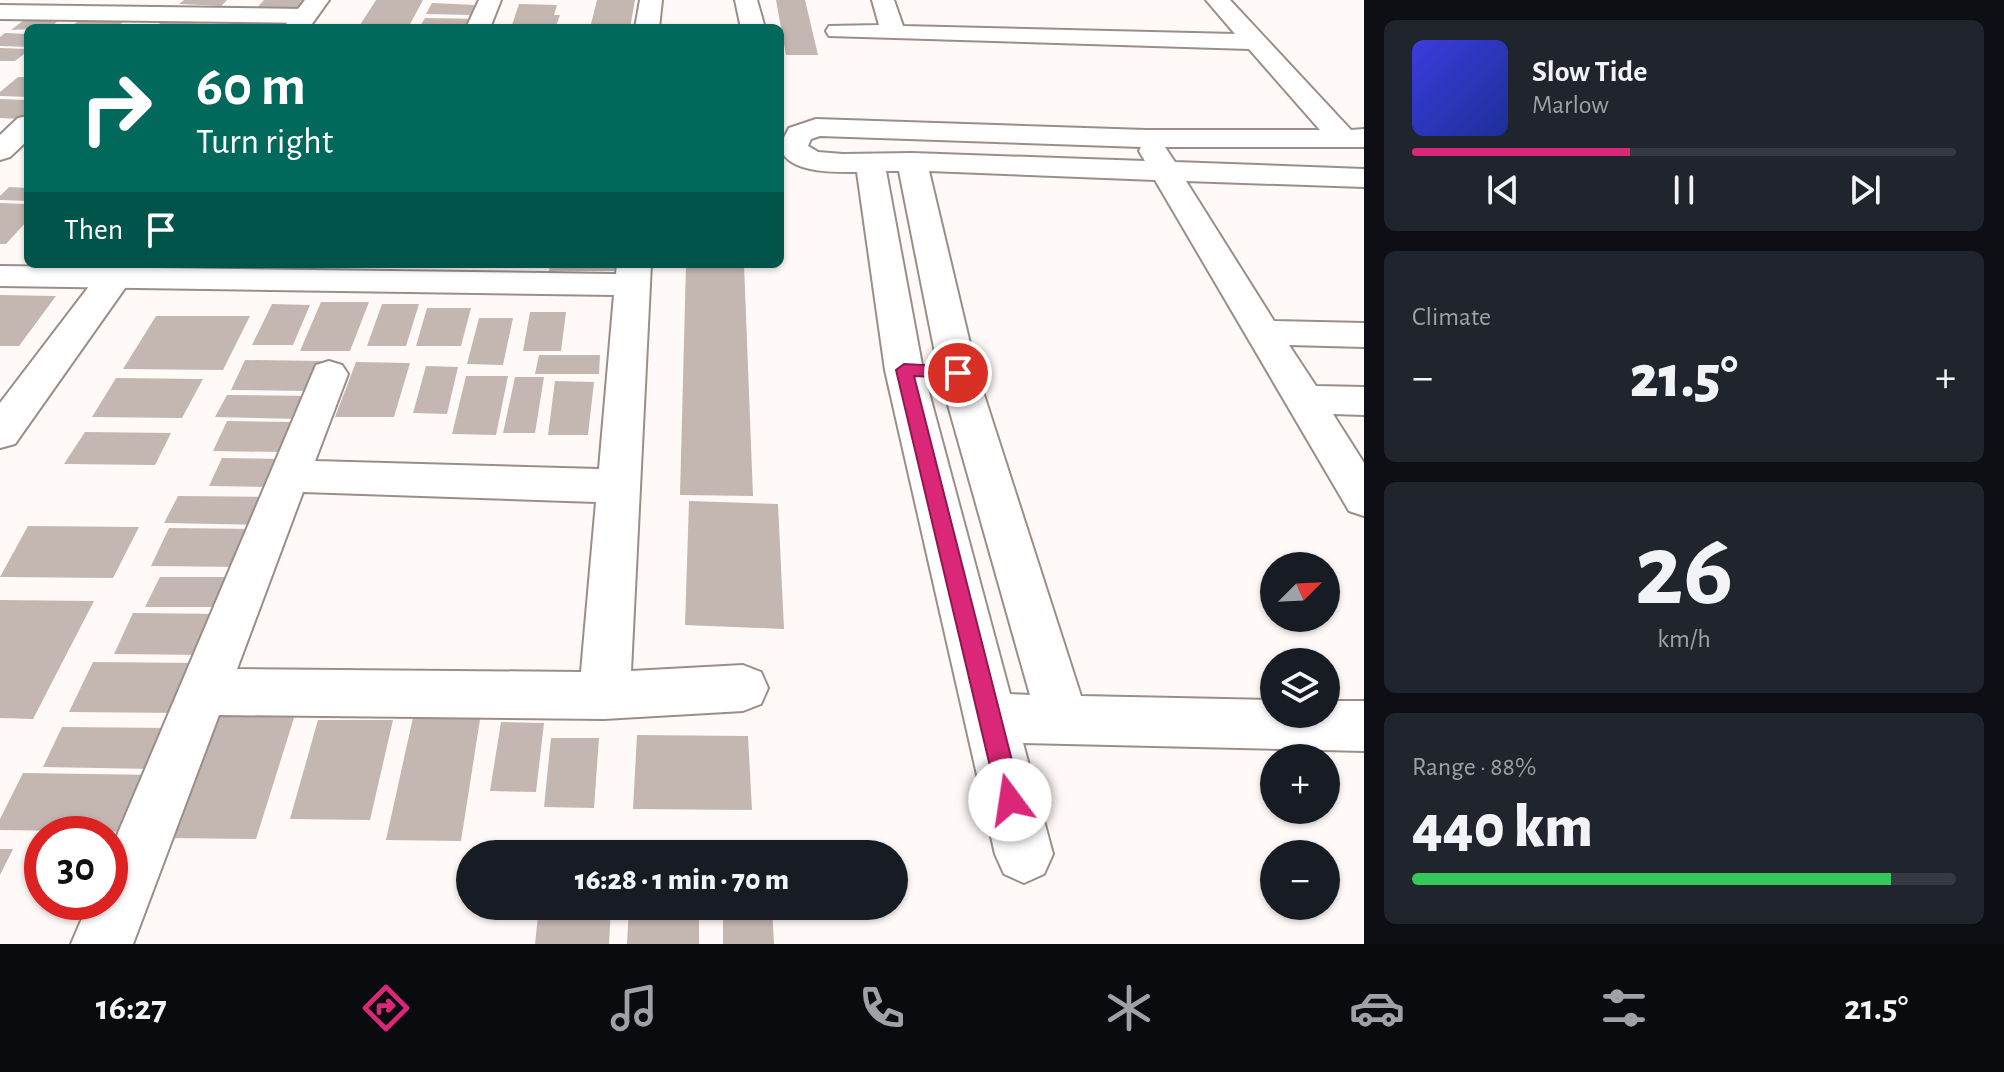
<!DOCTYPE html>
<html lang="en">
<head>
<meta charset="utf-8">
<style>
	:root { --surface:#171b24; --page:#20242c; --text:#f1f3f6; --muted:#9ea1a6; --line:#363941; --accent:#db2777 }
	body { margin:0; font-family:"Alegreya Sans",sans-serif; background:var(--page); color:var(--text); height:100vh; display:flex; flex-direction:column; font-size:30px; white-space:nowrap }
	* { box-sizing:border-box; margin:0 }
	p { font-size:26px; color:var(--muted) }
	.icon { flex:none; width:44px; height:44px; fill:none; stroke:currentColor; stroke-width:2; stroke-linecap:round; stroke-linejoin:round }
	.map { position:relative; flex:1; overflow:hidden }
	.panel { display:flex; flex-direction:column; gap:20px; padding:20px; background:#0d0f14; width:640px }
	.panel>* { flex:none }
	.guide { position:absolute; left:24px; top:24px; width:760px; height:244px; border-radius:12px; box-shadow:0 2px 6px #0004; background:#00695c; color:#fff; overflow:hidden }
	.needle { width:52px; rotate:66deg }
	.tools { position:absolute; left:1260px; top:552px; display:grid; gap:16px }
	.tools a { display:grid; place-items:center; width:80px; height:80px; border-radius:50%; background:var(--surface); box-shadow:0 2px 6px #0004; font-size:40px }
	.speed { position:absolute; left:24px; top:816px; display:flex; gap:16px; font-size:40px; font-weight:700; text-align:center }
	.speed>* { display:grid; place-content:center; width:104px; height:104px; border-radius:50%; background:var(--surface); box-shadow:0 2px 6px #0004; line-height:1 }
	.speed .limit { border:12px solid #d22; background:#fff; color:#111 }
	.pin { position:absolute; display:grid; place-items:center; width:68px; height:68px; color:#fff; margin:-34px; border:4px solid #fff; border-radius:50%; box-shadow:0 2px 8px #0007 }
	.me { position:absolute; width:88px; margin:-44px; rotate:346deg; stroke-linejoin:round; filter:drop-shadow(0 0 6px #0008) }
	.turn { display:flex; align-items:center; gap:28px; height:168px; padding:0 40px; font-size:36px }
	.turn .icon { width:104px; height:104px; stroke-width:2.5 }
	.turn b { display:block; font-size:56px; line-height:68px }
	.then { display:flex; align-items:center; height:76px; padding:0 40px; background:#0003; gap:16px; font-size:30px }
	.big { font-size:60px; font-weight:800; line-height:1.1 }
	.panel .tile { flex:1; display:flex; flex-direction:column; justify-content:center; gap:12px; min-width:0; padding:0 28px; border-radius:12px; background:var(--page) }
	.panel .dial { align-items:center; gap:0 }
	.dial b { font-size:104px; line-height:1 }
	.song { display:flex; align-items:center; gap:24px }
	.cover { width:96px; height:96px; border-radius:12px; background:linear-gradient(135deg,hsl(240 70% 55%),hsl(230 70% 35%)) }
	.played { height:8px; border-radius:4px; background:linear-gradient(90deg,var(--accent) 40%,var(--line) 40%) }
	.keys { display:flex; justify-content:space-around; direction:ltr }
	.heat { display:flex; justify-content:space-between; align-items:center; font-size:44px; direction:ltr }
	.charge { height:12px; border-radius:6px; background:linear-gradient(90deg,#34c759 88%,var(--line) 0) }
	.trip { position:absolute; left:456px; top:840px; width:452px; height:80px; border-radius:40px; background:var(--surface); box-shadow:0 2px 6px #0004; font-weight:800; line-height:80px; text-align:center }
	.dock { display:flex; height:128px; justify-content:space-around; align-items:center; background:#090b0e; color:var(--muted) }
	.dock .icon { width:56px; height:56px }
	.dock .active { color:var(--accent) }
	.dock b { font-size:36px; color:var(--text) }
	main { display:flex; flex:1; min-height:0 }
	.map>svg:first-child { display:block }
	.building { fill:#c4b6b1 }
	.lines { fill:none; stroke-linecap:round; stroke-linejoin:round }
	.street-casing { stroke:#9b8e89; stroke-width:4 }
	.secondary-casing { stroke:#9b8e89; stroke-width:4 }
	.street { fill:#fff; fill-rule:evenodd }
	.secondary { fill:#fff; fill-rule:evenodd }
	.route { fill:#db2777; stroke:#8e194d; stroke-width:2 }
</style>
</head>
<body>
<main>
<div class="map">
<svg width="1364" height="944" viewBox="0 0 1364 944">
	<rect width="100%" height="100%" fill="#fff9f7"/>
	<!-- building -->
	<path class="building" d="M184,0H227L221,6L179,4Z
		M264,0H303L294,11L255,10Z
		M376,0H423L408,28H358Z
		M597,0H635L630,28H590Z
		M776,0H805L818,55H786Z
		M432,3L475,5L470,15L426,14Z
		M519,4L557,5L554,15H560L556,26L511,28Z
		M28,17L61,18L50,28L11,30Z
		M425,18L481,19L476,28H419Z
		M79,20L124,21L116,28H70Z
		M161,22L215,24L211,28H155Z
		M230,22L284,23L280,28H224Z
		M5,33L28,34V47L0,46V37Z
		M0,48L28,49V51L15,61H0Z
		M18,77H28V97L0,96V92Z
		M0,99L28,100V112L21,119L0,118Z
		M9,187L28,188V201L0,200V196Z
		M0,203L28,204V220L6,244H0Z
		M550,264H619L618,271H549Z
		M686,264H744L753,496L680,495Z
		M0,295L56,296L19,346H0Z
		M321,302H369L350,351H300Z
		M272,304L310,305L293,345H252Z
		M382,304H419L406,346H367Z
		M427,308H471L461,346H416Z
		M530,312H566L561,351H523Z
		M156,316H250L223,370L123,369Z
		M479,318H513L503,365L467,364Z
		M539,355H600L599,374H535Z
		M245,360L323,361L312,391L231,390Z
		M356,362L410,363L394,417H335Z
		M426,366L458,367L447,414L413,413Z
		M466,376H508L496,435L452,434Z
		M515,377H544L535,433H503Z
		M116,378L203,379L182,418L92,417Z
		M555,381L594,382L588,435H548Z
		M227,395L312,396L302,419L215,417Z
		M227,421L293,422L281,452L213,451Z
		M85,432L171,433L155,465L64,464Z
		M222,458L284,459L274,487L209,486Z
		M178,496L275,497L264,525L164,523Z
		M689,501L778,504L784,629L685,625Z
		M28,526L139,527L113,578L0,577Z
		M169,528L256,529L241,567L151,566Z
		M160,577H227L215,607H145Z
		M0,600L94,601L33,719L0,718Z
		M133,613L223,614L206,655L114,654Z
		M93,662L199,663L179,713L69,712Z
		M216,702H299L256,839L164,838Z
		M414,713H481L461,841L386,840Z
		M318,720H393L370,820L290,819Z
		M501,722L544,723L536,792L490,791Z
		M62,727L171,728L154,769L43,767Z
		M637,735L748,736L752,810L633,809Z
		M551,738H599L594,808L544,807Z
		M23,773L157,775L133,832L0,830V819Z
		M0,849H13L0,875Z
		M539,906H611L609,944H535Z
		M629,906H699V944H627Z
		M723,906H772L774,944H723Z"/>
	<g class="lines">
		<defs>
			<path id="street" d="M479,0H501L490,28H466Z
				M640,0H662L659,28H635Z
				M735,0H757L765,28H741Z
				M872,0H894L903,26L1235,34L1206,0H1230L1351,130L1364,129V147H1165L1175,162L1364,169V187L1186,181L1274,321L1364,323V347L1289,345L1316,386L1364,387V415L1333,414L1364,463V516L1349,511L1155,180L929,171L977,373L1081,696L1274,700V714H1326V701H1364V751L1023,743L1053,854L1044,874L1024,883L1004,874L995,854L885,370L857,172C835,172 784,174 780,145L789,128L816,119L1146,130H1320L1249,49L829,36L826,31L829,26L879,25ZM820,136L1141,147L1139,151L1145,161L912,153L843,154L818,152L808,146L811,139ZM886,171H899L939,373L1030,695L1010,694L923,370Z
				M0,5L304,9L312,11L316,16L312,21L304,23L0,19Z
				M28,116V140L10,157L0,160V135L18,118Z
				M617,264H651L631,671L743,665L761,672L768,688L761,704L743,711L604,719L219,715L133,944H71L89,902H110V852L316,365L329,361L342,365L348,374L315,461L599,469L614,295L0,286V266L616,274ZM303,492L596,502L581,672L237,669Z"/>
			<path id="secondary" d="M305,0H329L309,28H283Z
				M106,264H142L15,444L0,448V403Z"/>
		</defs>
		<!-- street casing -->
		<use href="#street" class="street-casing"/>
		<!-- secondary casing -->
		<use href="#secondary" class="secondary-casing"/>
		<!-- street -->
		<use href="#street" class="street"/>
		<!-- secondary -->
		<use href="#secondary" class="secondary"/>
	</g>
	<!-- route -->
	<path class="route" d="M904,364L958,367L966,373L958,378L914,376L1022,800L1019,808L1010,812L1002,808L998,800L896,370Z"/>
</svg>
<div class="tools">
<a><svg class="needle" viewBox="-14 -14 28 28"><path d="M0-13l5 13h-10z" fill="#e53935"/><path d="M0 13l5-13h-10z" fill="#9ea1a6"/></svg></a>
<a><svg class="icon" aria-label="layers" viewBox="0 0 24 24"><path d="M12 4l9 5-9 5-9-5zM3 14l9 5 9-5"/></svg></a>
<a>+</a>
<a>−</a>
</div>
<div class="speed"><div class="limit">30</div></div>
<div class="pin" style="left:958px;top:373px;background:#d93025"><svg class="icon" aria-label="arrive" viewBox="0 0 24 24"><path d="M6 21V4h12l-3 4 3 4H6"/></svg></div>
<svg class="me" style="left:1010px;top:800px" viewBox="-20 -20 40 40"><circle r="19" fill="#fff"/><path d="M0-13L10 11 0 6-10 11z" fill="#db2777"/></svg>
<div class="trip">16:28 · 1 min · 70 m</div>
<div class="guide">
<div class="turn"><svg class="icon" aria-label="right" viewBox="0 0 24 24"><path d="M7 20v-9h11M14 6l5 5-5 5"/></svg><div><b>60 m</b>Turn right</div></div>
<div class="then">Then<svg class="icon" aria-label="arrive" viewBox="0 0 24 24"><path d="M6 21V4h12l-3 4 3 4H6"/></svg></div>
</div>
</div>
<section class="panel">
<div class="tile">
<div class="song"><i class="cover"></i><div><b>Slow Tide</b><p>Marlow</p></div></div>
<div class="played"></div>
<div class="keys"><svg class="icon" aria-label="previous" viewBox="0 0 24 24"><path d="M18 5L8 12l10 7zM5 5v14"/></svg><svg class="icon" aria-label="pause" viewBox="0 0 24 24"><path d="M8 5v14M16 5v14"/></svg><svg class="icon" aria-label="next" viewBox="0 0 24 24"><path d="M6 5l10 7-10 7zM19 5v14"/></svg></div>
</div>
<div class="tile"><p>Climate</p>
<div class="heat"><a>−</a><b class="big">21.5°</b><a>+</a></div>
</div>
<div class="tile dial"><b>26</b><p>km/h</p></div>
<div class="tile"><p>Range · 88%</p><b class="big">440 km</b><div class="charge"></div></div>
</section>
</main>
<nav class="dock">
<b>16:27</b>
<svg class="icon active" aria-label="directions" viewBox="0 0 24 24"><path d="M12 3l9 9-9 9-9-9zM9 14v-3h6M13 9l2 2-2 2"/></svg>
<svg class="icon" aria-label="music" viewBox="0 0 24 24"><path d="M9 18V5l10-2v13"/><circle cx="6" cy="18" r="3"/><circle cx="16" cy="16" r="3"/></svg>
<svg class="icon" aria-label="phone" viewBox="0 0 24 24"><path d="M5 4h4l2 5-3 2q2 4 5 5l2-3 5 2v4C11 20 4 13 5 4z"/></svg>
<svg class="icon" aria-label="climate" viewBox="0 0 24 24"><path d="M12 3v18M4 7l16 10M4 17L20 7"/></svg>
<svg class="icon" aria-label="car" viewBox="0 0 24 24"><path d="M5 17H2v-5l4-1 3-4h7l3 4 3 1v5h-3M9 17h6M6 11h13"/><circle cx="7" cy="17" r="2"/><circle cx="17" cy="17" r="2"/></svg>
<svg class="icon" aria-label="filters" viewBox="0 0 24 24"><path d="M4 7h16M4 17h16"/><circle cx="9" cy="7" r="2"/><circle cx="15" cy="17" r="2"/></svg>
<b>21.5°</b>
</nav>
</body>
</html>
